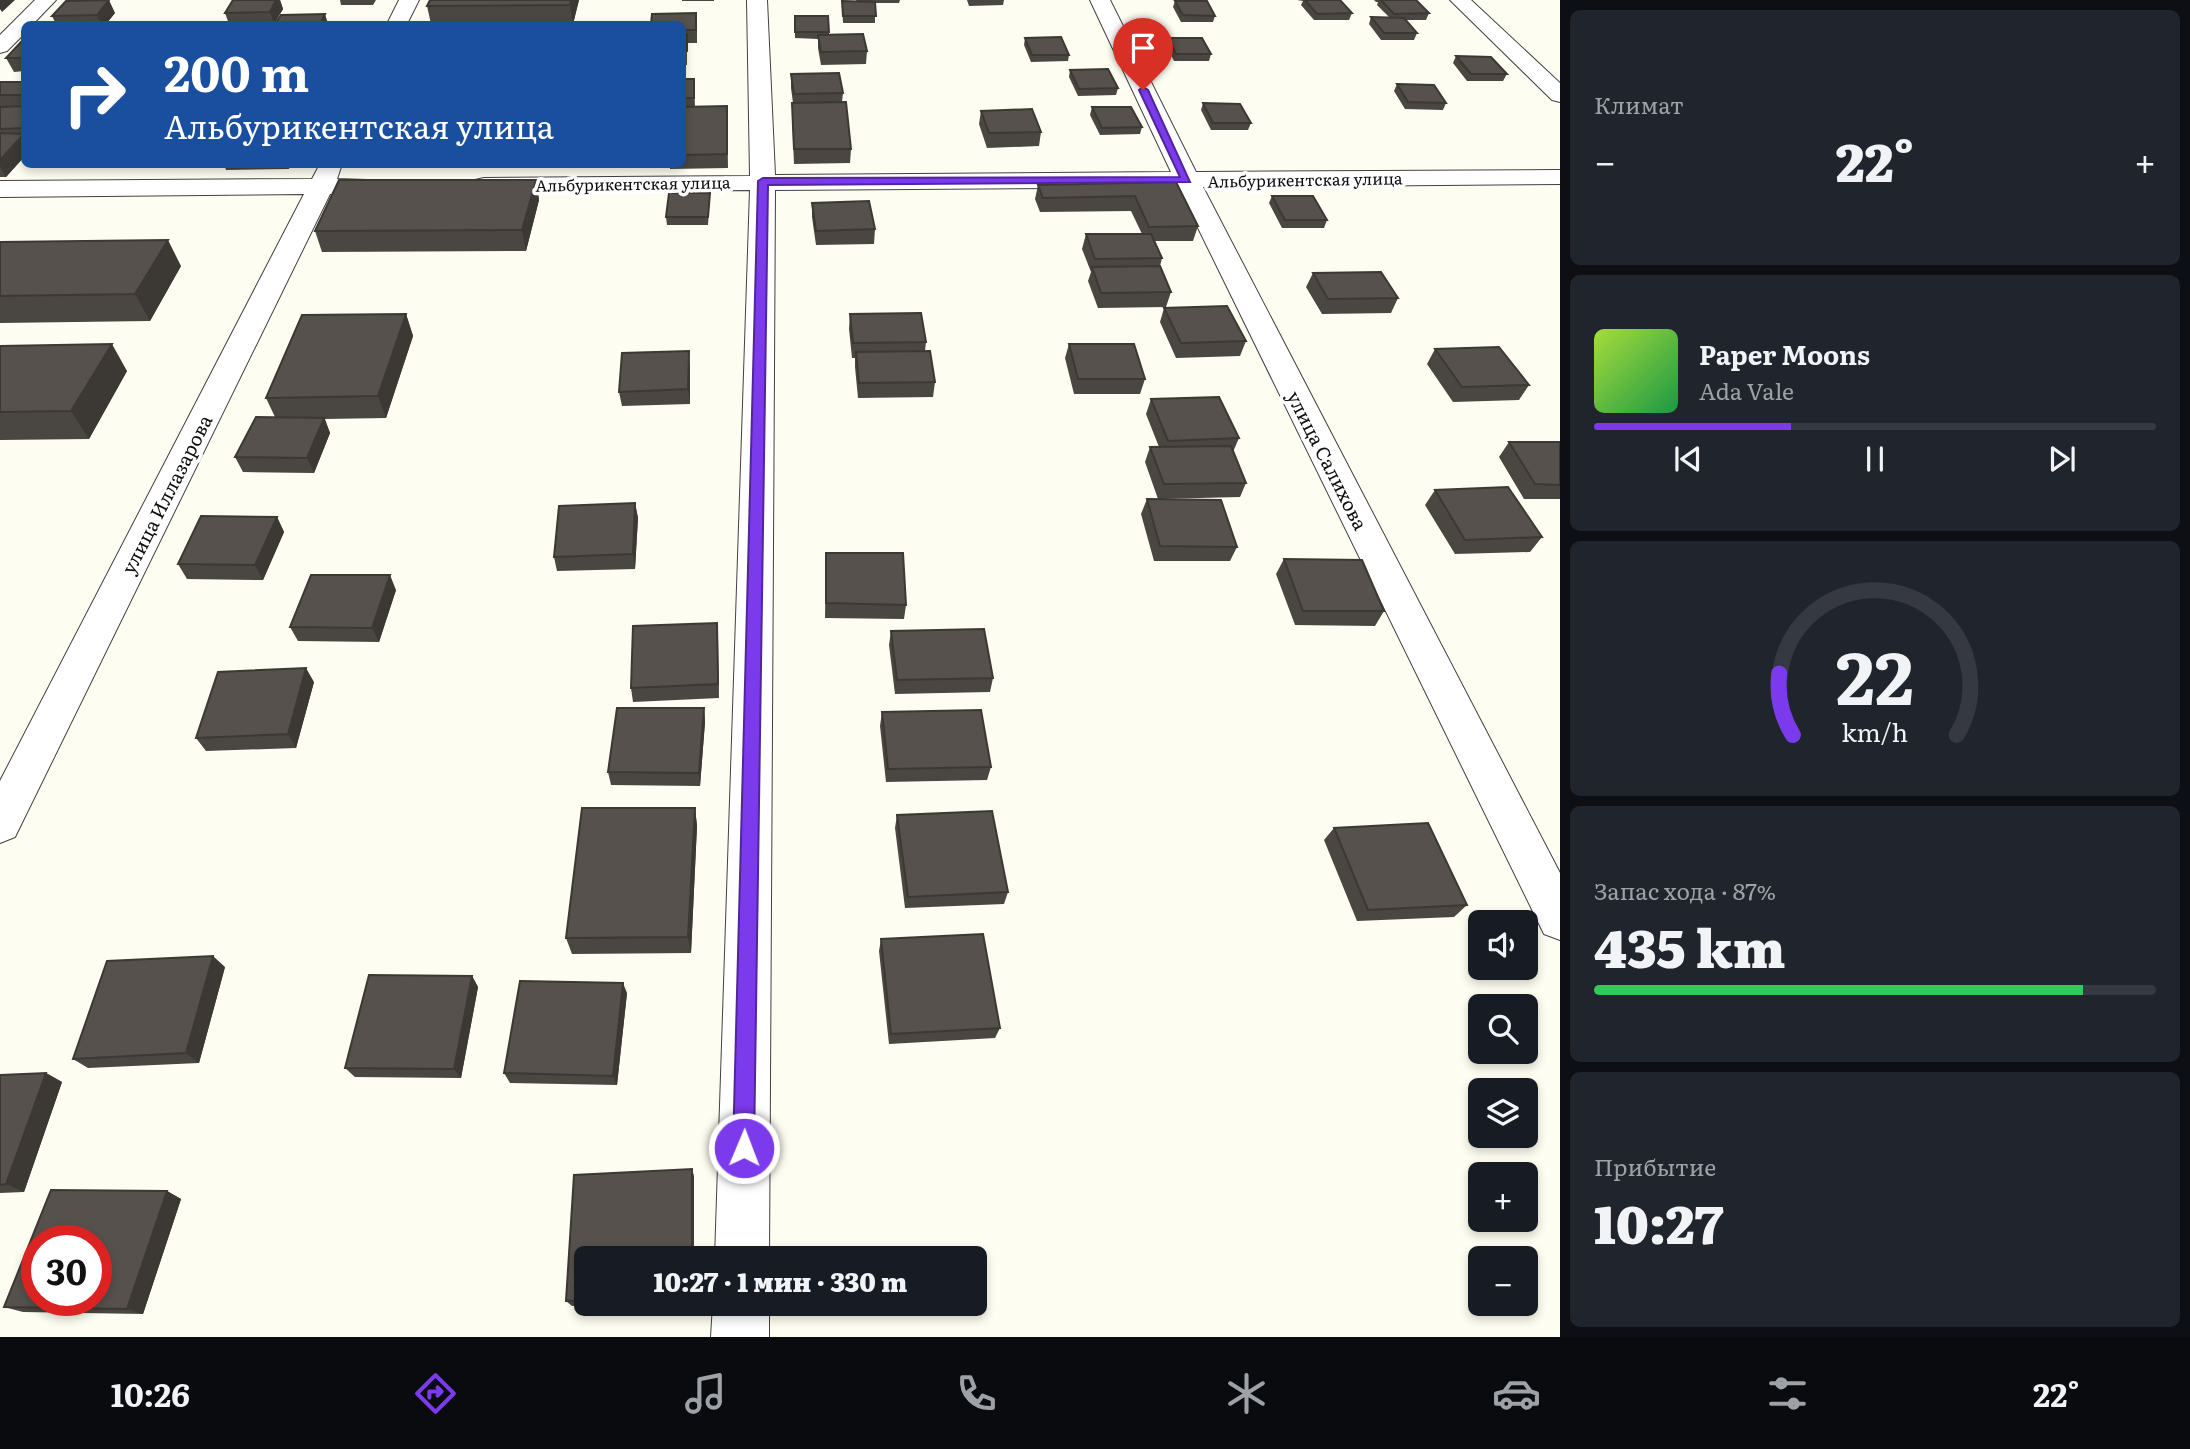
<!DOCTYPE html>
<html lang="ru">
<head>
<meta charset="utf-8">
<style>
	:root { --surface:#171b24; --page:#20242c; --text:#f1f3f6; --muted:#9ea1a6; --line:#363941; --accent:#7c3aed }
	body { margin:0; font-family:Literata,serif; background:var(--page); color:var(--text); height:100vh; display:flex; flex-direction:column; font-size:26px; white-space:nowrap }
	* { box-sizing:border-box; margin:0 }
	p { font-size:23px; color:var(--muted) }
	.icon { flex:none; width:38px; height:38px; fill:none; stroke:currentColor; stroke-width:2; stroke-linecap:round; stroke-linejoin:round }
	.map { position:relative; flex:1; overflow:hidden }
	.drawer { display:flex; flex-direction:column; gap:10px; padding:10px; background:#0d0f14; width:630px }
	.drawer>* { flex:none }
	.top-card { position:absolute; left:21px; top:21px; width:665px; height:147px; border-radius:10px; box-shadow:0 4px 10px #0003; background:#1a4fa0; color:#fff; overflow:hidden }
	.controls { position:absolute; left:1468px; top:910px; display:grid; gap:14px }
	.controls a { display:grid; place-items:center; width:70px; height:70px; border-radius:10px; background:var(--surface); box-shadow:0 4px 10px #0003; font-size:35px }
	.speed { position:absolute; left:21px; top:1225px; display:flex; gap:14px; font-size:35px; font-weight:700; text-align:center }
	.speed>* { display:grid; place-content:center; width:91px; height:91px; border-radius:50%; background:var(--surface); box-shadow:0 4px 10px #0003; line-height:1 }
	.speed .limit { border:10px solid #d22; background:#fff; color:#111 }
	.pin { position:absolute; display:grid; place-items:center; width:60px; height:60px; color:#fff; margin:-72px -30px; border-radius:50% 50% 50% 0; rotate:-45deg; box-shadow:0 0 7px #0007 }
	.pin .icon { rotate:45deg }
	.me { position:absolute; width:77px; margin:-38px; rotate:1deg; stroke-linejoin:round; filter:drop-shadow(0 0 5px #0008) }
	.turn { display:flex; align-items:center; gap:24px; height:147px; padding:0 28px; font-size:32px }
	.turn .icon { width:91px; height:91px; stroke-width:2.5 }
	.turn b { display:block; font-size:49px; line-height:60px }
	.big { font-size:52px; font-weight:800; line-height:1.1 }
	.drawer .card { flex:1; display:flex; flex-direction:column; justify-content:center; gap:10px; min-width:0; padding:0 24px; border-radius:10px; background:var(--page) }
	.drawer .dial { align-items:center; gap:0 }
	.dial svg { height:182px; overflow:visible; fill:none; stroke:var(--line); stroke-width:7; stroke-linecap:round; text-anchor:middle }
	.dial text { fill:var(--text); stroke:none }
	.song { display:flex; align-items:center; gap:21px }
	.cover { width:84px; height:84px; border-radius:10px; background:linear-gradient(135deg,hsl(80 70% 55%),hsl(140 70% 35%)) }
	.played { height:7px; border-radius:4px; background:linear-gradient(90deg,var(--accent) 35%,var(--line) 35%) }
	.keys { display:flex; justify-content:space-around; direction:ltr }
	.heat { display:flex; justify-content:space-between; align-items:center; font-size:38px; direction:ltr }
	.charge { height:10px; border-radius:5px; background:linear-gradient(90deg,#34c759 87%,var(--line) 0) }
	.trip { position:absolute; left:574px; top:1246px; width:413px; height:70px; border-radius:10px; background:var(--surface); box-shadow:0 4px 10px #0003; font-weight:800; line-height:70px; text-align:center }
	.tabs { display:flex; height:112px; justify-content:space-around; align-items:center; background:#090b0e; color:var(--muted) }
	.tabs .icon { width:49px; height:49px }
	.tabs .on { color:var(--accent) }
	.tabs b { font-size:32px; color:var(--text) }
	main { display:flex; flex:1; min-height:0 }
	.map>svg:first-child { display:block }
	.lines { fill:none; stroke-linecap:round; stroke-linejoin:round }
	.street-casing { stroke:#414141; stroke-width:2 }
	.street { fill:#fff; fill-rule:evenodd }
	.wall { fill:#4a4641 }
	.shaded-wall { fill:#3c3935 }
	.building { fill:#56514c; stroke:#3c3935; stroke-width:2; fill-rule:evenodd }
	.route { fill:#7c3aed; stroke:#51269a; stroke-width:2 }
	.labels { text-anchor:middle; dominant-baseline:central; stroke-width:7; stroke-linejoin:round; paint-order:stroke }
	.far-street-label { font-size:16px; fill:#0e0e0e; stroke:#fff }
	.street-label { font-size:19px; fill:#0e0e0e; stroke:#fff }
</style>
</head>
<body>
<main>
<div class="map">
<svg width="1560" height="1337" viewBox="0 0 1560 1337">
	<rect width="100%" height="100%" fill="#fefdf1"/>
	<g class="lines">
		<defs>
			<path id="street" d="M35,0H56L33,24H24V34L7,51L0,53V35Z
				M399,0H419L407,24H387Z
				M747,0H767L775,175L1171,172L1090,0H1110L1196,172L1560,170V184L1203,187L1560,873V940L1544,934L1178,187L775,190L769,1258H715L750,190L484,192L475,190L472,185L475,180L484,178L750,176Z
				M1450,0H1471L1560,83V102L1552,100Z
				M320,164H342L337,179L398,181L401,186L398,191L389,193L330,194L15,837L0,843V781L304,194L0,197V181L312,179Z
				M713,1304H769V1337H711Z"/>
		</defs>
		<!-- street casing -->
		<use href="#street" class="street-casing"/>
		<!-- street -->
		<use href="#street" class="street"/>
	</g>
	<!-- wall -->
	<path class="wall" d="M233,0H280L283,9L274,24H229L225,13Z
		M340,0H376L373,5H341Z
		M579,0L573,24H431L427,6Z
		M682,0H714V1H682Z
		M856,0H900L899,3H875V23H843L842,1L857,2Z
		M967,0H1004L1003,5L969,6Z
		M1297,0H1340L1352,13L1349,20H1314L1301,5L1303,1Z
		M1374,0H1416L1429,13L1426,20H1406L1417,33L1414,40H1381L1369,24L1371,17H1389L1377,5L1378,2H1376Z
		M1175,1L1215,16L1213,22H1181L1173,7Z
		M115,13L106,24H56L52,16Z
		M795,16H828L829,34L867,51L866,64L821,65L818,48V39L795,38Z
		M682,24L697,26V43H687V65H682Z
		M1025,38L1069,55L1068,61L1031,62L1024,45Z
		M1168,38L1211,54L1209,61H1174L1166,45Z
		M24,41V71L14,72L6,58Z
		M1456,56L1507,74L1503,81H1467L1453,63Z
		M1070,70L1118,88L1116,95L1078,96L1069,77Z
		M791,74L843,93L842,102L851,149L850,163L794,164L792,116V103H793L791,88Z
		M682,79H694L695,107L727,106L728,168L670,169V164H682Z
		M0,82H24V157L6,177H0Z
		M1397,84L1446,103L1443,110L1405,109L1394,91Z
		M1203,103L1251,123L1248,130H1211L1201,110Z
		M1092,107L1142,127L1140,134L1100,135L1090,115Z
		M981,111L1041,132L1039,146L987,148L979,124Z
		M224,164H291L289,169L226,170Z
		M536,180L539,200L526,251L322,252L315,231Z
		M1176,182L1198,226L1193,241H1155L1162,258L1160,266L1171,292L1166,307L1098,308L1088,281L1091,272L1082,249L1086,234H1142L1131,211L1040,212L1035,199L1038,185Z
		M710,193L708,225H667L666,217Z
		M1272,196L1327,220L1324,228H1282L1269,203Z
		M812,203L875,229L874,244L816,245L812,217Z
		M0,242L181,266L150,321L0,323Z
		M1313,273L1398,298L1391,313L1322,314L1306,287Z
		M1164,308L1246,341L1240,356L1176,358L1160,322Z
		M406,314L413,336L386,418L325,419L330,433L314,473L243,472L235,457L275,417L266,398Z
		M850,314L926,342L925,351L935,382L933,397L858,398L855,367V358H852L849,329Z
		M1069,344L1145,379L1140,394H1074L1065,358Z
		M0,346L127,371L89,439L0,440Z
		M1435,349L1529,385L1519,400L1453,402L1427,364Z
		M690,366V404L622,406L619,392Z
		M1151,399L1239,438L1233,452L1246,483L1240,497L1158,499L1145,462L1150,447H1159L1146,414Z
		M1509,442H1560V499H1524L1499,457Z
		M1435,490L1542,537L1530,552L1455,554L1425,505Z
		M1147,499L1237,547L1230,561H1154L1141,514Z
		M635,503L638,518L635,569L557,571L554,557Z
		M277,517L284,532L263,580L187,579L178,564Z
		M826,553L906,605L904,619L825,618Z
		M1284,559L1384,611L1375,626L1295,625L1276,574Z
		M396,590L379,642L298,641L290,627Z
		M717,623L719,698L633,702L631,688Z
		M891,631L993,678L990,692L895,694L889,645Z
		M314,682L296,748L206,751L196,738Z
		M704,708L705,722L700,786L611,785L608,772Z
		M882,712L991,767L987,780L886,782L880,726Z
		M695,808L697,826L691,953L572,954L566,938Z
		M897,815L1008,892L1004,904L905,908L895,828Z
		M1334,828L1467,905L1454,917L1357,921L1324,840Z
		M881,939L1000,1028L995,1038L889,1044L879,951Z
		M225,967L199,1063L88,1068L73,1059Z
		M472,976L478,987L461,1078L355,1077L345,1068Z
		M627,993L617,1085L510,1083L504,1073Z
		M46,1073L62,1082L24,1192L0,1193V1075Z
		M692,1169L694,1177V1258H586V1304H607L572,1306L566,1301L574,1175Z
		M167,1191L181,1199L143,1314L23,1312L4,1307Z"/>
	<!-- shaded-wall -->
	<path class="shaded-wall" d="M0,0H15L2,12L0,9Z
		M109,0L115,13L106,24H101L97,15Z
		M276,0H280L283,9L274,24L270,12Z
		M571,0H579L573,24L570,5Z
		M325,14L328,24H320Z
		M24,134V157L6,177L0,166V160Z
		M536,180L539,200L526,251L522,230Z
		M168,240L181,266L150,321L135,294Z
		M406,314L413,336L386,418L378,396Z
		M112,344L127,371L89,439L71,411Z
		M689,351L690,366V404L688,389Z
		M324,418L330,433L314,473L307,458Z
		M635,503L638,518L635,569L633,554Z
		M277,517L284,532L263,580L255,565Z
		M390,575L396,590L379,642L372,628Z
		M717,623L718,637L719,698L718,684Z
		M306,668L314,682L296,748L288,734Z
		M704,708L705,722L700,786L699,773Z
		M695,808L697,826L691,953L688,937Z
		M213,956L225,967L199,1063L186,1053Z
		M472,976L478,987L461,1078L454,1069Z
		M623,983L627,993L617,1085L613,1076Z
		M46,1073L62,1082L24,1192L6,1184Z
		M692,1169L694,1177V1258H692Z
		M167,1191L181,1199L143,1314L127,1309Z"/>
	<!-- building -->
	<path class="building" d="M109,0L97,15L52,16L66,1Z
		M233,0H276L270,12L225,13Z
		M430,0H571L570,5L427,6Z
		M1305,0H1340L1352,13L1317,14Z
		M1381,0H1416L1429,13L1394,14Z
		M842,1L875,2L876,16H843Z
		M1175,1H1207L1215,16L1183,15Z
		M696,13V30H682V24H651L652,14Z
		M325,14L320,24H275L281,15Z
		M795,16H828L829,32H795Z
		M1371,17L1404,18L1417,33H1384Z
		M682,34H687V51L682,52Z
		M863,34L867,51L821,52L818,35Z
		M1061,37L1069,55H1032L1025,38Z
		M1168,38H1202L1211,54H1176Z
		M22,41H24V58H6Z
		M1456,56L1491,57L1507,74H1471Z
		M1108,69L1118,88L1079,89L1070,70Z
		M839,73L843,93L794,94L791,74Z
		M682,79H694V98H682Z
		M0,82H24V95H0Z
		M1397,84L1434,85L1446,103L1408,102Z
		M846,102L851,149H794L792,103Z
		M1203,103L1240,104L1251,123H1213Z
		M24,106V128L0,129V107Z
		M727,106V154L682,155V107Z
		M1092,107H1131L1142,127L1102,128Z
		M1032,109L1041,132L989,133L981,111Z
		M0,133L24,134L0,160Z
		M339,180H536L522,230L315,231Z
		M1176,182L1198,226L1149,227L1135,196L1043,198L1038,185Z
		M669,193H710L708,217H666Z
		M1272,196H1313L1327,220H1285Z
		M869,201L875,229L816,231L812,203Z
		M1086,234H1151L1162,258L1095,259Z
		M168,240L135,294L0,296V242Z
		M1160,266L1171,292L1101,293L1092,267Z
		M1381,272L1398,298L1328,299L1313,273Z
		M1227,306L1246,341L1181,343L1164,308Z
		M921,313L926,342L853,343L850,314Z
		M406,314L378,396L266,398L302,315Z
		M112,344L71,411L0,412V346Z
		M1069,344H1134L1145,379H1078Z
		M1499,347L1529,385L1462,387L1435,349Z
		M689,351L688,389L619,392L622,353Z
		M930,351L935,382L859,383L856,352Z
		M1219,397L1239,438L1168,441L1151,399Z
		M256,417L324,418L307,458L235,457Z
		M1509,442H1560V485L1535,484Z
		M1231,446L1246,483L1164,484L1150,447Z
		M1508,487L1542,537L1465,540L1435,490Z
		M1147,499L1221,500L1237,547L1160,546Z
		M635,503L633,554L554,557L559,506Z
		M201,516L277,517L255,565L178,564Z
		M826,553H903L906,605L826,603Z
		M1284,559L1362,560L1384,611H1303Z
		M311,575H390L372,628L290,627Z
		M717,623L718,684L631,688L633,626Z
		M984,629L993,678L897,680L891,631Z
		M306,668L288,734L196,738L218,672Z
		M617,708H704L699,773L608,772Z
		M981,710L991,767L888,769L882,712Z
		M582,808H695L688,937L566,938Z
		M992,811L1008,892L908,897L897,815Z
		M1428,823L1467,905L1368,910L1334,828Z
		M983,934L1000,1028L891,1034L881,939Z
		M213,956L186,1053L73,1059L107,961Z
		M369,975L472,976L454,1069L345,1068Z
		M520,981L623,983L613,1076L504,1073Z
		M46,1073L6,1184L0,1185V1075Z
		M692,1169V1258H586V1300L566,1301L574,1175Z
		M51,1190L167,1191L127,1309L4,1307ZM37,1241H96V1300H37Z"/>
	<!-- route -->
	<path class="route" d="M1143,87L1148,90L1190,182L768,185L754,1148L751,1155L744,1159L736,1155L733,1148L758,181L763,178L1180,177L1139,90Z"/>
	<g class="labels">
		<!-- far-street labels -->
		<g class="far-street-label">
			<text transform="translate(1305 179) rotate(-1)">Альбурикентская улица</text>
			<text transform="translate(633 183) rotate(-1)">Альбурикентская улица</text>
		</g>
		<!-- street labels -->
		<g class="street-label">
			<text transform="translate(1328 460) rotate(63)">улица Салихова</text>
			<text transform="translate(166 494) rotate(-63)">улица Иллазарова</text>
		</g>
	</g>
</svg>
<div class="controls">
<a><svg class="icon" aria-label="sound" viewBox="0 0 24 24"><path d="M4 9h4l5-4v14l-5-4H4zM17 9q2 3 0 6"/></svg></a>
<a><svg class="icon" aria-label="search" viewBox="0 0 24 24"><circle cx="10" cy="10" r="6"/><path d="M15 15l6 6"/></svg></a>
<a><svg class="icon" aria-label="layers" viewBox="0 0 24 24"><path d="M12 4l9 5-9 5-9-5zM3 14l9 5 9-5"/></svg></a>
<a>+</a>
<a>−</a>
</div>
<div class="speed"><div class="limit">30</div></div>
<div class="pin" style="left:1143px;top:90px;background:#d93025"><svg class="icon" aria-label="arrive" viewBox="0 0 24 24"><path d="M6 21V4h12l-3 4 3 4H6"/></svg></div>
<svg class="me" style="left:744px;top:1148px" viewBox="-20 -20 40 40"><circle r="17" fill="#7c3aed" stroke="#fff" stroke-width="3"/><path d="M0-11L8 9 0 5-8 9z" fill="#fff"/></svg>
<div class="trip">10:27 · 1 мин · 330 m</div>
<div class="top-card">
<div class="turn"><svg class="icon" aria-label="right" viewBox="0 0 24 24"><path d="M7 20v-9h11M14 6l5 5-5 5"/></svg><div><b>200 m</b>Альбурикентская улица</div></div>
</div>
</div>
<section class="drawer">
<div class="card"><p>Климат</p>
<div class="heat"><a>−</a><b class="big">22°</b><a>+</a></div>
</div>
<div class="card">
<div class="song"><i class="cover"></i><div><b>Paper Moons</b><p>Ada Vale</p></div></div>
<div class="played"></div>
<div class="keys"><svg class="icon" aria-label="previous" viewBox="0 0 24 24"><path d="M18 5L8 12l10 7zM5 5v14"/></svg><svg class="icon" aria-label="pause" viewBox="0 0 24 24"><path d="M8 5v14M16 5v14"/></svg><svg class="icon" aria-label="next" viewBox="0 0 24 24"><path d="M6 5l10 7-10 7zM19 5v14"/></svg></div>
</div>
<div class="card dial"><svg viewBox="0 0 100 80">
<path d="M14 69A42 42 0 1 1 86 69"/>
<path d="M14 69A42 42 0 0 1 8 42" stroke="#7c3aed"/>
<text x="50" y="56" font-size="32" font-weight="700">22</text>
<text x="50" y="72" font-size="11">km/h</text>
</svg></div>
<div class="card"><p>Запас хода · 87%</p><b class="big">435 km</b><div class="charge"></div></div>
<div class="card"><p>Прибытие</p><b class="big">10:27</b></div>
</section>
</main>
<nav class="tabs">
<b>10:26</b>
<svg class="icon on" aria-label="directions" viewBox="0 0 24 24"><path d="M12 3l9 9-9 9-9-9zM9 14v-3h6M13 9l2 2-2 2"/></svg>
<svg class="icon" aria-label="music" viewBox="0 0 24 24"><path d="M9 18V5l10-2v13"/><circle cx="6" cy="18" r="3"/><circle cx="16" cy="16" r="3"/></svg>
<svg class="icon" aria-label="phone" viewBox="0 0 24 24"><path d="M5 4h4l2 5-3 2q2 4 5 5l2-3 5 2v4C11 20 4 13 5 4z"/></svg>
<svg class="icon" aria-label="climate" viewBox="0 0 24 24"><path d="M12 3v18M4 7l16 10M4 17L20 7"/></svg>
<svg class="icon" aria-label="car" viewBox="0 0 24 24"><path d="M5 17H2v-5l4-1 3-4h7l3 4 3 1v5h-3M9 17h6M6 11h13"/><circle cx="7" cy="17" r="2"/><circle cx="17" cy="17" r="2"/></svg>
<svg class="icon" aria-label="filters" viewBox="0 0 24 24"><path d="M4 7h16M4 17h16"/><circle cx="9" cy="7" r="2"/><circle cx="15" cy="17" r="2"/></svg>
<b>22°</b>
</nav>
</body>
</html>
